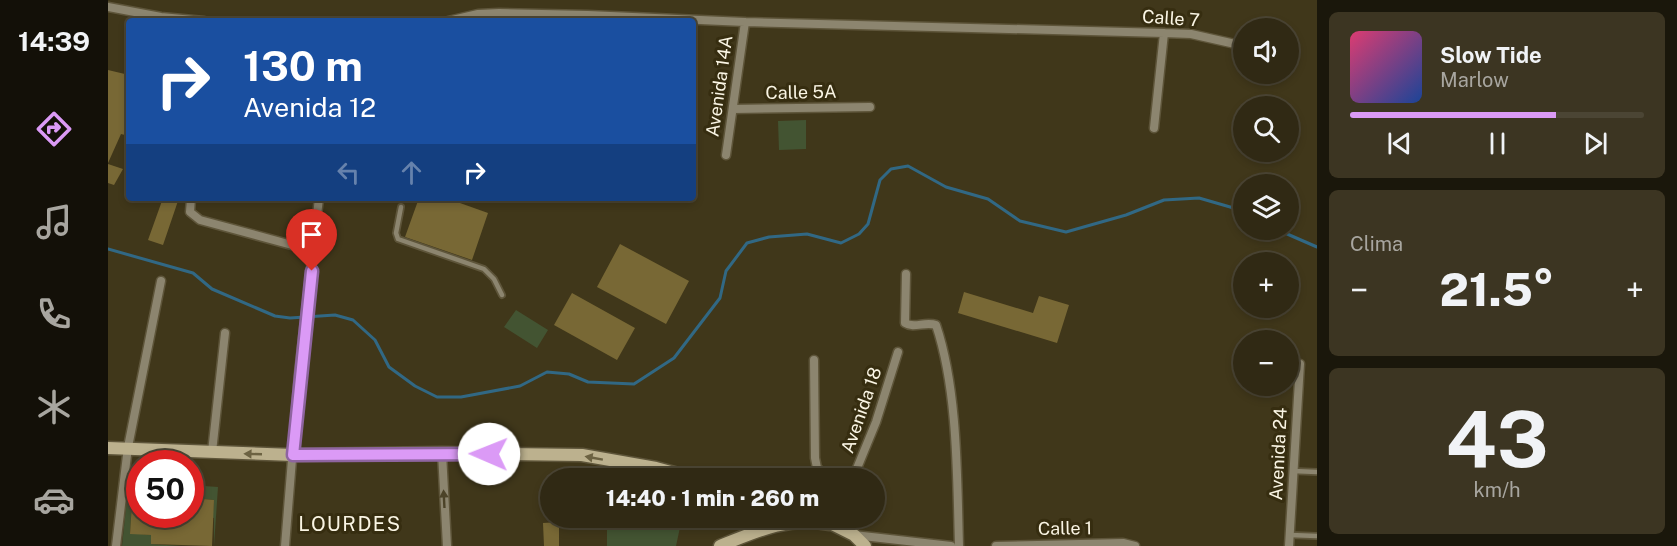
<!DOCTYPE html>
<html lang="es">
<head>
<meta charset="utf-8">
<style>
	:root { --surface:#302914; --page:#3c3522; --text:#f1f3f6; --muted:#a8a6a0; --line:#4b4534; --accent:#db9af6 }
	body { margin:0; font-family:"Public Sans",sans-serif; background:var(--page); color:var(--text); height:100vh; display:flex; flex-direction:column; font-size:22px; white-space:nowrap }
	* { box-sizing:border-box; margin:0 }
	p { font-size:20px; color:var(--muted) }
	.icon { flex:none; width:33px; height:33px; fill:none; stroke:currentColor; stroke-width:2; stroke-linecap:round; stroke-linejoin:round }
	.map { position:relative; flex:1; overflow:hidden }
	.side { display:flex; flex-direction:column; gap:12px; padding:12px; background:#1a170b; width:360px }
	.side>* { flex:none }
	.hud { position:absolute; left:18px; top:18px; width:570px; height:183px; border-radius:6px; box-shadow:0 3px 9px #0003,0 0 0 2px var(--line); background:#1a4fa0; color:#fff; overflow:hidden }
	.fabs { position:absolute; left:1125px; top:18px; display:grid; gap:12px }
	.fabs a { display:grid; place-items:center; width:66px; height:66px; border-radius:50%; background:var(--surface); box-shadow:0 3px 9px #0003,0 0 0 2px var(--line); font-size:30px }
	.speed { position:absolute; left:18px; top:450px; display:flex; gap:12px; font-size:30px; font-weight:700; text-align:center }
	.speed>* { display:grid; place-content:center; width:78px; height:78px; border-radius:50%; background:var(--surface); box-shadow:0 3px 9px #0003,0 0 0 2px var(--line); line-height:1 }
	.speed .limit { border:9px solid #d22; background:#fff; color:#111 }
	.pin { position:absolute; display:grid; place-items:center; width:51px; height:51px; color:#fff; margin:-62px -26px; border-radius:50% 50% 50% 0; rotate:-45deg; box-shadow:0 0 6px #0007 }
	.pin .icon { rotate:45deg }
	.me { position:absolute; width:66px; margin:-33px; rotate:271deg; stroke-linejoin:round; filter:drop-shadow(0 0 4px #0008) }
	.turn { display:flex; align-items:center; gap:21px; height:126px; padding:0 18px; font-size:27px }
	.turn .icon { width:78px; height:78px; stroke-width:2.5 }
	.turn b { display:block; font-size:42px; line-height:51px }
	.lanes { display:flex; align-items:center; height:57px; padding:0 18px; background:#0003; justify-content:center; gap:30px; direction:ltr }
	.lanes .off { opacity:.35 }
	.big { font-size:45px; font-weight:800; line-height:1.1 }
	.side .card { flex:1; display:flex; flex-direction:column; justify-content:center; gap:9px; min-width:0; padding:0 21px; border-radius:9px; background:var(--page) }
	.side .dial { align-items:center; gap:0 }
	.dial b { font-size:78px; line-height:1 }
	.song { display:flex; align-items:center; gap:18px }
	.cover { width:72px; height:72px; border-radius:9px; background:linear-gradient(135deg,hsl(340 70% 55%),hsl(220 70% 35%)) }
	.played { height:6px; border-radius:3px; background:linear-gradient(90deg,var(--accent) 70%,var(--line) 70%) }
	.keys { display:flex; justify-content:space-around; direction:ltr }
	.heat { display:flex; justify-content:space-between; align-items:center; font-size:33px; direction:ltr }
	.trip { position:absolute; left:432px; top:468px; width:345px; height:60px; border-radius:30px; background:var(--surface); box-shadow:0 3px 9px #0003,0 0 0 2px var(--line); font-weight:800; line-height:60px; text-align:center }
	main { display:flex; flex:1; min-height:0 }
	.dock { display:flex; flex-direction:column; width:108px; justify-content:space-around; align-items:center; background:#131008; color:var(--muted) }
	.dock .icon { width:42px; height:42px }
	.dock .on { color:var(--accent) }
	.dock b { font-size:27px; color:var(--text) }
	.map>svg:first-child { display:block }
	.green { fill:#435432 }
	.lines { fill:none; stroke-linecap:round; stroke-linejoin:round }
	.stream { stroke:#316884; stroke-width:3 }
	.building { fill:#786835 }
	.lane-casing { stroke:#5e553a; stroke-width:8 }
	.street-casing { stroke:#5e553a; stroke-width:11 }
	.secondary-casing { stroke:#5e553a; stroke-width:15 }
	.lane { stroke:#8c856f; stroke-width:4.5 }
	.street { stroke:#8c856f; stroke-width:8 }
	.secondary { stroke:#bcb18e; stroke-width:12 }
	.oneway { fill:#6c6242 }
	.oneway2 { fill:#4c4328 }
	.route-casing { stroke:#8e64a0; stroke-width:15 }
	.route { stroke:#db9af6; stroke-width:10 }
	.labels { text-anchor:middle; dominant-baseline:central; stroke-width:6; stroke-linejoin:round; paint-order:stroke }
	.street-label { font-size:18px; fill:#faf5e4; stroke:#362d10 }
	.neighbourhood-label { font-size:20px; letter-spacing:1.5px; fill:#faf5e4; stroke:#362d10 }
</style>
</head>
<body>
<main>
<nav class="dock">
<b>14:39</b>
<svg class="icon on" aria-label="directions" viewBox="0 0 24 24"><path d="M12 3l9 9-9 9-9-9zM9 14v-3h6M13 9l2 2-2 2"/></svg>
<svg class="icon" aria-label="music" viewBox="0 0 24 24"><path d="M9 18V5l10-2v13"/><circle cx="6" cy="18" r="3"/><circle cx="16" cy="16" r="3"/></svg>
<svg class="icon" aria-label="phone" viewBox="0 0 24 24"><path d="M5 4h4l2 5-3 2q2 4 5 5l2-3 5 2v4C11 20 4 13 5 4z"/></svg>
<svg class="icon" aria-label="climate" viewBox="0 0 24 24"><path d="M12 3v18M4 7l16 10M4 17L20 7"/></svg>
<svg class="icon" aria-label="car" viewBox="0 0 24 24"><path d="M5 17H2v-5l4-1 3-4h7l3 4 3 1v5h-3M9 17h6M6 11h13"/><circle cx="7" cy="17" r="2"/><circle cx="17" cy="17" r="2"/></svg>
</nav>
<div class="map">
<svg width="1209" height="546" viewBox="0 0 1209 546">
	<rect width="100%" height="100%" fill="#40371a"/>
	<!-- green -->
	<path class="green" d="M698,120V149L671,150L670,121Z
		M408,310L440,330L429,348L396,327Z
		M21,479L31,480V502H24L22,533L43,535V544L73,546H14Z
		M82,485L110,487L106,546V518L88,517L105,512L106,500L85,498L83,506Z
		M499,518H524L523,526L543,528L545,518H574L568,546H499Z"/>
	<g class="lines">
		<!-- stream -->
		<path class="stream" d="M1170,230L1209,247
			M0,249L85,273L104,289L167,316L182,318L227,315L245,320L267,340L281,367L307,386L329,397H353L412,386L439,372L461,374L480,382L526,384L566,358L612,298L618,271L639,243L661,237L699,234L733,243L751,234L760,224L772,180L783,169L800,166L838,187L880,199L912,221L958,232L1018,215L1056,200L1091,198L1136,211"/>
	</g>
	<!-- building -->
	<path class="building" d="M0,70L21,75V136L13,134L0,163Z
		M0,164L15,169L6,185L0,183Z
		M55,198H71L55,245L40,240Z
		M311,198H338L380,213L364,260L297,237Z
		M512,244L581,281L558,324L489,287Z
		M856,292L925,313L931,296L961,305L949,343L850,313Z
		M464,293L527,328L509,360L446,325Z
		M85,498L106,500L104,546L43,544V535L22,534L24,502H32V514H82Z
		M524,518H545L543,528L523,526Z
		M451,522V546H436L435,523Z"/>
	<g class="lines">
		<defs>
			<path id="lane" d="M293,207L288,233L290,239L376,269L386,279L394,295
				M1185,471L1209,472
				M1182,535L1209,536"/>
			<path id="street" d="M0,7L53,17L96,21
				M340,21L370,14L391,13L480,15L637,22L1056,33L1083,34L1136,46
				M1180,59H1181
				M625,109L762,107
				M1046,128L1056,33
				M618,155L637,22
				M83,198L82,212L92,220L206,251
				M798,274L797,323C806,329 817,321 828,325C850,390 849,478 851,546
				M706,360L707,458L709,468L722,478
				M104,452L117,333
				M334,453L339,546
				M745,478L768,422L790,352
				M746,535L843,546
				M8,546L20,447L53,281
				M177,546L191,373L211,198
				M888,546L1015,543L1027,546
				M1181,546L1192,364"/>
			<path id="secondary" d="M0,448L185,455L334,453L474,455L548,468L585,478
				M716,520L746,535L757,546
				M612,546C651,530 679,517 722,524"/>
		</defs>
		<!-- lane casing -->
		<use href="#lane" class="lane-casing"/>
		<!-- street casing -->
		<use href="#street" class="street-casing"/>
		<!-- secondary casing -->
		<use href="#secondary" class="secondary-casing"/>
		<!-- lane -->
		<use href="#lane" class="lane"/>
		<!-- street -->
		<use href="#street" class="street"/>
		<!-- secondary -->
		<use href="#secondary" class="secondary"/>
	</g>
	<!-- one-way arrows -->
	<defs><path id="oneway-solid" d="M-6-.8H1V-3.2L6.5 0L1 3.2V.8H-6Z" transform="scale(1.5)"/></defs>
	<g class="oneway">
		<use href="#oneway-solid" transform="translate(145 454) rotate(-178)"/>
		<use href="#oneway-solid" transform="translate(486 458) rotate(-170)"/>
	</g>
	<use class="oneway2" href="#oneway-solid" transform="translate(336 499) rotate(-93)"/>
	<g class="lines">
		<defs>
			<path id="route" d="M204,271L185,455L381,454"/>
		</defs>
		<!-- route casing -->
		<use href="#route" class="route-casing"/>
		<!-- route -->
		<use href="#route" class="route"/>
	</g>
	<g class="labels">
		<!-- street labels -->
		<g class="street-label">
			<text transform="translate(1063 18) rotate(4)">Calle 7</text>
			<text transform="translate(611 86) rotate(-82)">Avenida 14A</text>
			<text transform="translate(693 92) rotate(-1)">Calle 5A</text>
			<text transform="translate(753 410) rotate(-71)">Avenida 18</text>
			<text transform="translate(1170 454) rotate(-87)">Avenida 24</text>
			<text transform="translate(957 528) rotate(-1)">Calle 1</text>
		</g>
		<!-- neighbourhood labels -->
		<g class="neighbourhood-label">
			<text x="242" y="524">LOURDES</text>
		</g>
	</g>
</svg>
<div class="fabs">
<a><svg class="icon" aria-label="sound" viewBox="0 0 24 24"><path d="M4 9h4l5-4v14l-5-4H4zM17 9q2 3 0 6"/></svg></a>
<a><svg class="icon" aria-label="search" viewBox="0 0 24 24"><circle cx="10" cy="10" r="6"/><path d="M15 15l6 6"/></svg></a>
<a><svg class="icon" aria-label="layers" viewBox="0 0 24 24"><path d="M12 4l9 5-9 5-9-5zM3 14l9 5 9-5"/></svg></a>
<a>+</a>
<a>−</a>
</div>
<div class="speed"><div class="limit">50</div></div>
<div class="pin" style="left:204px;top:271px;background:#d93025"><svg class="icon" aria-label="arrive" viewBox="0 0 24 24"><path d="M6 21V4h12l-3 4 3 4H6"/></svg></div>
<svg class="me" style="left:381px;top:454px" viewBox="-20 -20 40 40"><circle r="19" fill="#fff"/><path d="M0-13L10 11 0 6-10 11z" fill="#db9af6"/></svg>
<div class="trip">14:40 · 1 min · 260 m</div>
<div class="hud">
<div class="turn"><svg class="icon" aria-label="right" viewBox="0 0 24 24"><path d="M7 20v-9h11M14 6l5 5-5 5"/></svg><div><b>130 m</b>Avenida 12</div></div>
<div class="lanes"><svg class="icon off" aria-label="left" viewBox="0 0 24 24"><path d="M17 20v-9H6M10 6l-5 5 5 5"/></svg><svg class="icon off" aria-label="ahead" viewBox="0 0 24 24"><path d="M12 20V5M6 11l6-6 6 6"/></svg><svg class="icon" aria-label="right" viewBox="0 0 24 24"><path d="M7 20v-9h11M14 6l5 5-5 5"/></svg></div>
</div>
</div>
<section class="side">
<div class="card">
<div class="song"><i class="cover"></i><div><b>Slow Tide</b><p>Marlow</p></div></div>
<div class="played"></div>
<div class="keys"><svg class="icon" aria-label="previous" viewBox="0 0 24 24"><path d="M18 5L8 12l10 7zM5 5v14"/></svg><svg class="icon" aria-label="pause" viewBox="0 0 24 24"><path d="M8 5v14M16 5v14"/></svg><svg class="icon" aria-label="next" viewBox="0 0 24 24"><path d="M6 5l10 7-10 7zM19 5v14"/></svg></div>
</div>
<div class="card"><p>Clima</p>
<div class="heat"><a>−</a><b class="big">21.5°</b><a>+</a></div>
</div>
<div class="card dial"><b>43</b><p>km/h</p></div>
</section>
</main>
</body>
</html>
